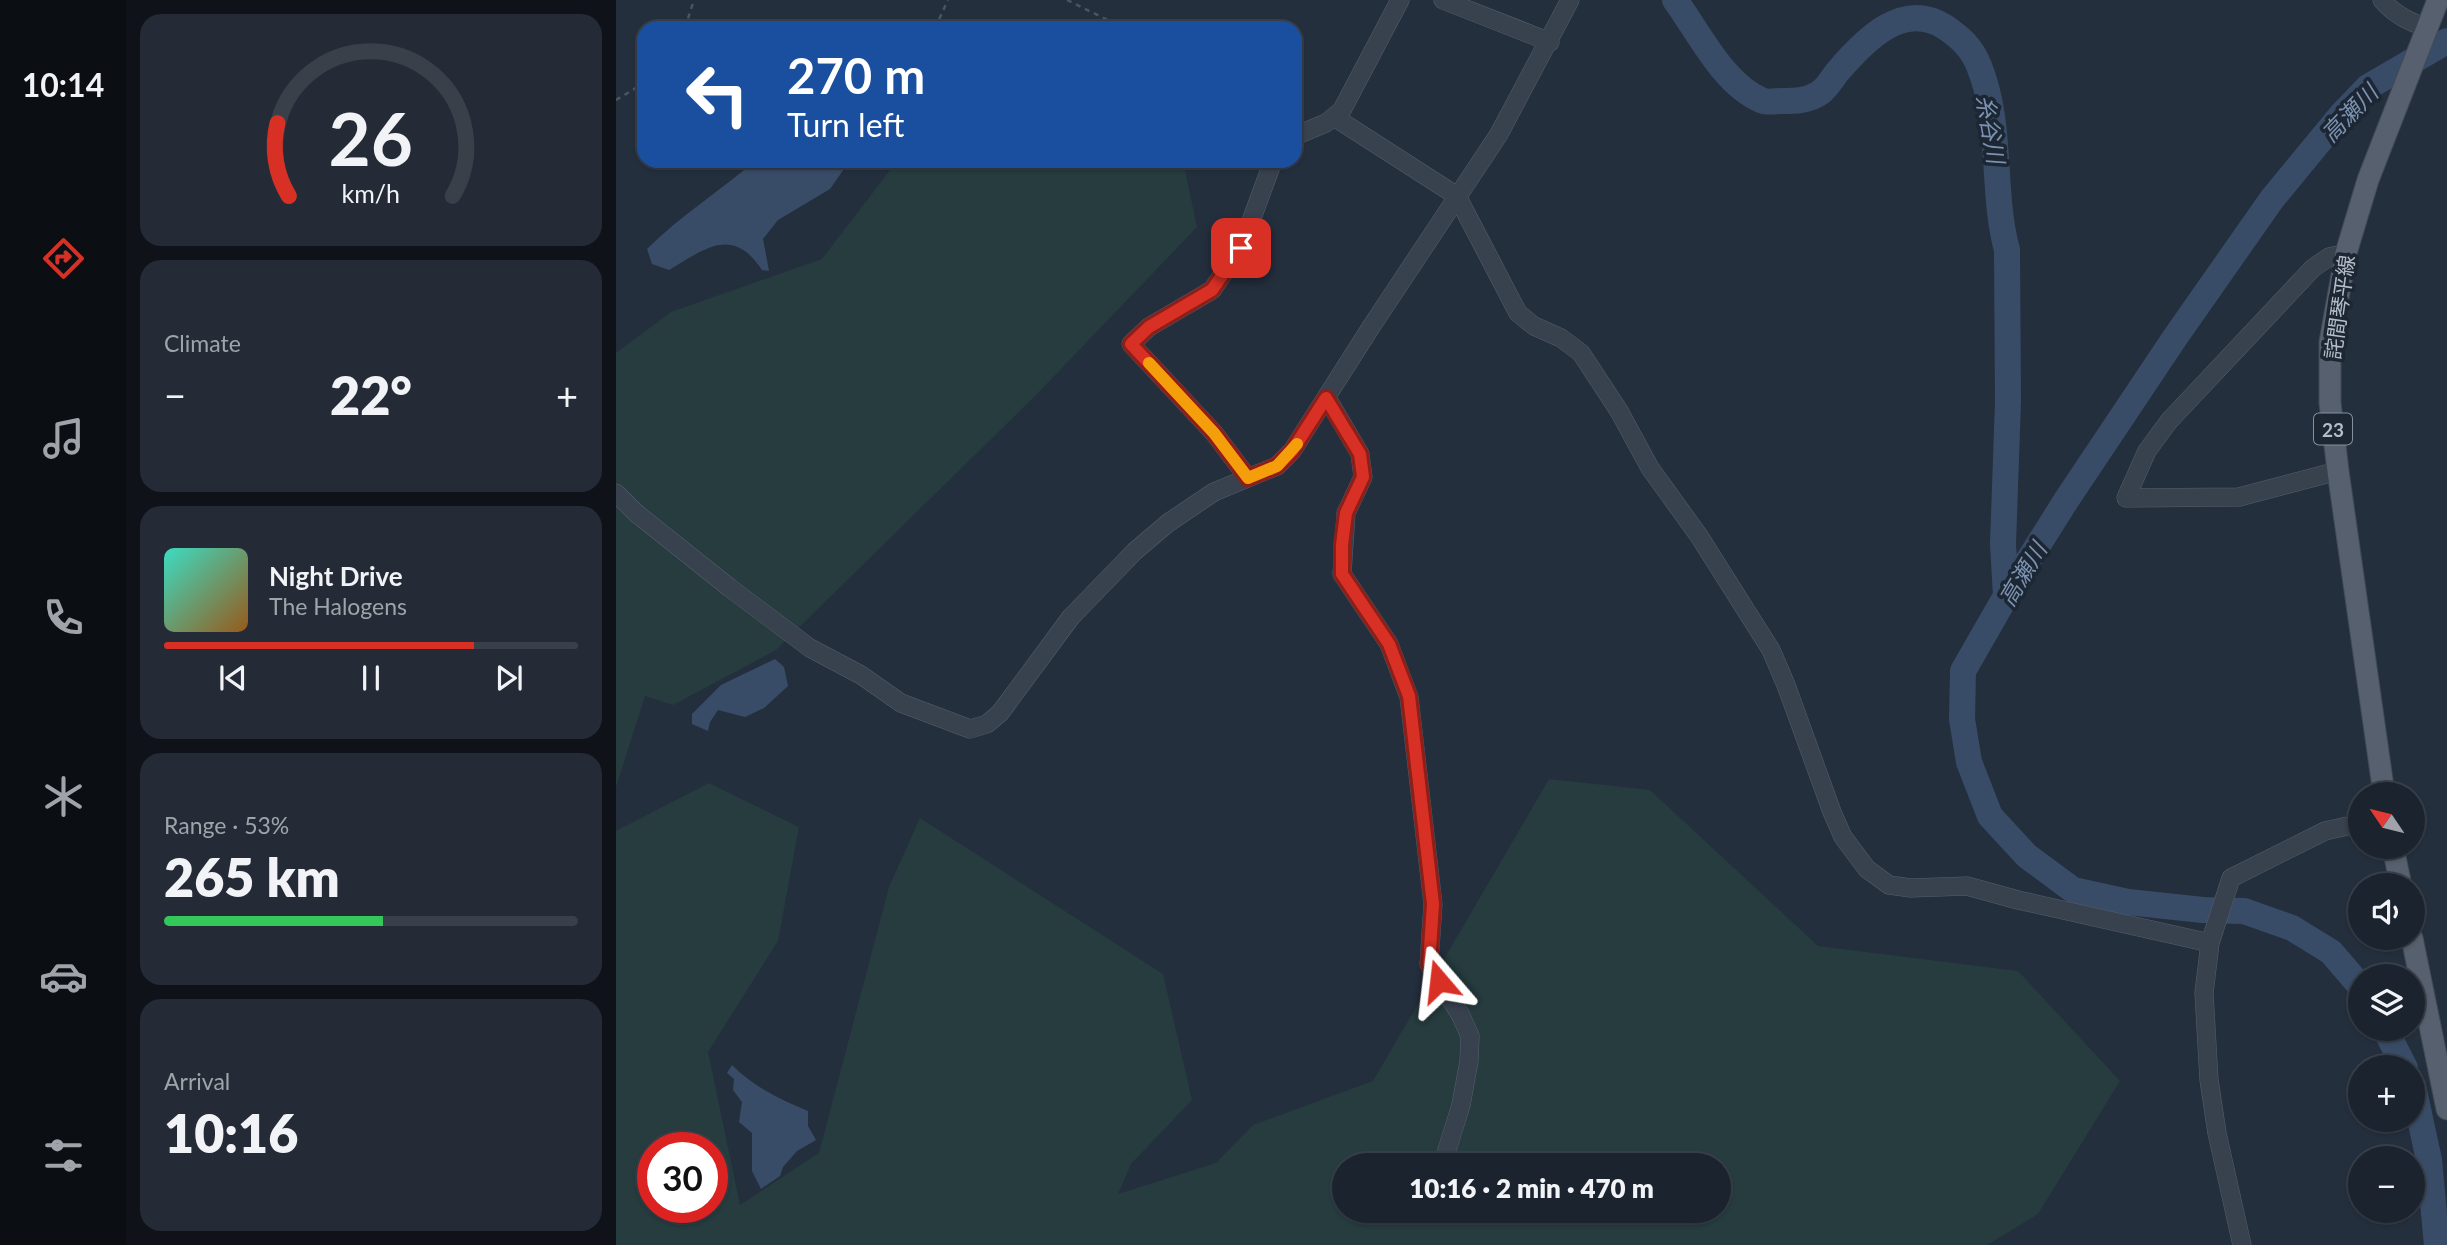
<!DOCTYPE html>
<html lang="en">
<head>
<meta charset="utf-8">
<style>
	:root { --surface:#1b232e; --page:#242b36; --text:#f1f3f6; --muted:#a0a4aa; --line:#39404a; --accent:#d93025 }
	body { margin:0; font-family:Lato,"Noto Sans JP",sans-serif; background:var(--page); color:var(--text); height:100vh; display:flex; flex-direction:column; font-size:26px; white-space:nowrap }
	* { box-sizing:border-box; margin:0 }
	p { font-size:23px; color:var(--muted) }
	.icon { flex:none; width:38px; height:38px; fill:none; stroke:currentColor; stroke-width:2; stroke-linecap:round; stroke-linejoin:round }
	.map { position:relative; flex:1; overflow:hidden }
	.side { display:flex; flex-direction:column; gap:14px; padding:14px; background:#0f1319; width:490px }
	.side>* { flex:none }
	.banner { position:absolute; left:21px; top:21px; width:665px; height:147px; border-radius:21px; box-shadow:0 2px 5px #0004,0 0 0 2px var(--line); background:#1a4fa0; color:#fff; overflow:hidden }
	.needle { width:46px; rotate:305deg }
	.fabs { position:absolute; left:1732px; top:782px; display:grid; gap:14px }
	.fabs a { display:grid; place-items:center; width:77px; height:77px; border-radius:50%; background:var(--surface); box-shadow:0 2px 5px #0004,0 0 0 2px var(--line); font-size:35px }
	.speed { position:absolute; left:21px; top:1132px; display:flex; gap:14px; font-size:35px; font-weight:700; text-align:center }
	.speed>* { display:grid; place-content:center; width:91px; height:91px; border-radius:50%; background:var(--surface); box-shadow:0 2px 5px #0004,0 0 0 2px var(--line); line-height:1 }
	.speed .limit { border:10px solid #d22; background:#fff; color:#111 }
	.pin { position:absolute; display:grid; place-items:center; width:60px; height:60px; color:#fff; margin:-30px; border-radius:14px; box-shadow:0 4px 10px #0006 }
	.me { position:absolute; width:77px; margin:-38px; rotate:343deg; stroke-linejoin:round; filter:drop-shadow(0 0 5px #0008) }
	.turn { display:flex; align-items:center; gap:24px; height:147px; padding:0 35px; font-size:32px }
	.turn .icon { width:91px; height:91px; stroke-width:2.5 }
	.turn b { display:block; font-size:49px; line-height:60px }
	.big { font-size:52px; font-weight:800; line-height:1.1 }
	.side .tile { flex:1; display:flex; flex-direction:column; justify-content:center; gap:10px; min-width:0; padding:0 24px; border-radius:21px; background:var(--page) }
	.side .dial { align-items:center; gap:0 }
	.dial svg { height:182px; overflow:visible; fill:none; stroke:var(--line); stroke-width:7; stroke-linecap:round; text-anchor:middle }
	.dial text { fill:var(--text); stroke:none }
	.song { display:flex; align-items:center; gap:21px }
	.cover { width:84px; height:84px; border-radius:10px; background:linear-gradient(135deg,hsl(170 70% 55%),hsl(30 70% 35%)) }
	.played { height:7px; border-radius:4px; background:linear-gradient(90deg,var(--accent) 75%,var(--line) 75%) }
	.keys { display:flex; justify-content:space-around; direction:ltr }
	.heat { display:flex; justify-content:space-between; align-items:center; font-size:38px; direction:ltr }
	.charge { height:10px; border-radius:5px; background:linear-gradient(90deg,#34c759 53%,var(--line) 0) }
	.trip { position:absolute; left:716px; top:1153px; width:399px; height:70px; border-radius:35px; background:var(--surface); box-shadow:0 2px 5px #0004,0 0 0 2px var(--line); font-weight:800; line-height:70px; text-align:center }
	main { display:flex; flex:1; min-height:0 }
	.dock { display:flex; flex-direction:column; width:126px; justify-content:space-around; align-items:center; background:#0b0e12; color:var(--muted) }
	.dock .icon { width:49px; height:49px }
	.dock .active { color:var(--accent) }
	.dock b { font-size:32px; color:var(--text) }
	.map>svg:first-child { display:block }
	.green { fill:#263c3f; fill-rule:evenodd }
	.water { fill:#394c67 }
	.lines { fill:none; stroke-linecap:round; stroke-linejoin:round }
	.river { stroke:#394c67; stroke-width:26 }
	.minor-casing { stroke:#565f6c; stroke-width:19 }
	.major-casing { stroke:#414a57; stroke-width:23 }
	.path { stroke:#44595c; stroke-width:2.5; stroke-dasharray:5 5; stroke-linecap:butt }
	.minor { stroke:#38414e; stroke-width:18 }
	.major { stroke:#56606e; stroke-width:21 }
	.route-casing { stroke:#8d1f18; stroke-width:18 }
	.route { stroke:#d93025; stroke-width:12 }
	.slow { stroke:#f59e0b; stroke-width:12 }
	.labels { text-anchor:middle; dominant-baseline:central; stroke-width:7; stroke-linejoin:round; paint-order:stroke }
	.shield { fill:#1d2633; stroke:#878f9c; stroke-width:2 }
	.shield-label { font-size:19px; font-weight:bold; fill:#b4bcc9 }
	.street-label { font-size:21px; fill:#b4bcc9; stroke:#1d2633 }
	.water-label { font-size:23px; font-style:italic; fill:#7c92b1; stroke:#1d2633 }
</style>
</head>
<body>
<main>
<nav class="dock">
<b>10:14</b>
<svg class="icon active" aria-label="directions" viewBox="0 0 24 24"><path d="M12 3l9 9-9 9-9-9zM9 14v-3h6M13 9l2 2-2 2"/></svg>
<svg class="icon" aria-label="music" viewBox="0 0 24 24"><path d="M9 18V5l10-2v13"/><circle cx="6" cy="18" r="3"/><circle cx="16" cy="16" r="3"/></svg>
<svg class="icon" aria-label="phone" viewBox="0 0 24 24"><path d="M5 4h4l2 5-3 2q2 4 5 5l2-3 5 2v4C11 20 4 13 5 4z"/></svg>
<svg class="icon" aria-label="climate" viewBox="0 0 24 24"><path d="M12 3v18M4 7l16 10M4 17L20 7"/></svg>
<svg class="icon" aria-label="car" viewBox="0 0 24 24"><path d="M5 17H2v-5l4-1 3-4h7l3 4 3 1v5h-3M9 17h6M6 11h13"/><circle cx="7" cy="17" r="2"/><circle cx="17" cy="17" r="2"/></svg>
<svg class="icon" aria-label="filters" viewBox="0 0 24 24"><path d="M4 7h16M4 17h16"/><circle cx="9" cy="7" r="2"/><circle cx="15" cy="17" r="2"/></svg>
</nav>
<section class="side">
<div class="tile dial"><svg viewBox="0 0 100 80">
<path d="M14 69A42 42 0 1 1 86 69"/>
<path d="M14 69A42 42 0 0 1 9 37" stroke="#d93025"/>
<text x="50" y="56" font-size="32" font-weight="700">26</text>
<text x="50" y="72" font-size="11">km/h</text>
</svg></div>
<div class="tile"><p>Climate</p>
<div class="heat"><a>−</a><b class="big">22°</b><a>+</a></div>
</div>
<div class="tile">
<div class="song"><i class="cover"></i><div><b>Night Drive</b><p>The Halogens</p></div></div>
<div class="played"></div>
<div class="keys"><svg class="icon" aria-label="previous" viewBox="0 0 24 24"><path d="M18 5L8 12l10 7zM5 5v14"/></svg><svg class="icon" aria-label="pause" viewBox="0 0 24 24"><path d="M8 5v14M16 5v14"/></svg><svg class="icon" aria-label="next" viewBox="0 0 24 24"><path d="M6 5l10 7-10 7zM19 5v14"/></svg></div>
</div>
<div class="tile"><p>Range · 53%</p><b class="big">265 km</b><div class="charge"></div></div>
<div class="tile"><p>Arrival</p><b class="big">10:16</b></div>
</section>
<div class="map">
<svg width="1831" height="1245" viewBox="0 0 1831 1245">
	<rect width="100%" height="100%" fill="#242f3e"/>
	<!-- green -->
	<path class="green" d="M281,161H567L581,227L421,394L160,650L57,705L29,696L0,787V353L55,312L206,259Z
		M933,779L1034,790L1202,946L1402,971L1504,1081L1422,1214L1371,1245H0V831L93,783L183,827L162,941L92,1052L124,1205L203,1153L273,887L304,818L547,974L576,1100L515,1164L502,1194L600,1163L637,1125L757,1081ZM37,1148H96V1208H37ZM728,1166H1102V1211H728Z"/>
	<!-- water -->
	<path class="water" d="M139,161H220L228,169L214,189L162,220L147,239L153,271L146,270C117,226 90,248 53,270L36,264L31,249C64,216 104,191 139,161Z
		M159,659L168,667L172,686L148,708L129,717L102,710L94,722L92,731L76,724V714L105,685Z
		M116,1065C138,1087 163,1099 192,1111V1126L200,1140L181,1151L167,1167L164,1176L145,1189L136,1171V1133L123,1122L126,1102L117,1090L118,1079L111,1073Z"/>
	<g class="lines">
		<!-- river -->
		<path class="river" d="M1059,0C1082,31 1107,84 1145,100C1151,103 1159,101 1166,101C1179,101 1190,101 1202,94C1211,89 1216,78 1223,70C1249,40 1287,0 1329,27C1345,38 1356,48 1363,66C1387,125 1375,191 1391,250L1392,402L1387,544L1390,596
			M1745,987L1715,952L1676,928L1628,911L1587,910L1512,902L1457,890L1411,856L1374,816L1353,762L1346,719L1347,671L1390,596L1451,499L1560,336L1656,199L1726,114L1752,87L1831,41
			M1769,1029L1789,1068
			M1797,1086L1813,1160L1821,1245"/>
		<defs>
			<path id="minor" d="M827,0L934,42
				M1766,0C1779,15 1792,21 1811,28
				M718,117L841,196L902,313L918,326L945,338L965,353L1003,411L1034,468L1083,536L1155,650L1170,685L1216,812L1227,837L1251,869L1273,885L1295,888L1351,886L1402,900L1594,943
				M679,136L710,123L726,110L784,0
				M711,398L744,454L747,477L730,513L726,574L773,644L793,697L817,904L813,964L845,1016L854,1036L853,1061L845,1105L826,1166
				M1722,471L1623,497L1510,498L1531,451L1553,421L1697,268L1713,257L1730,253
				M632,478L598,433L515,344L533,327L596,290L625,248L657,161
				M0,493L20,513L114,588L194,648L245,675L285,703L354,729L371,724L384,713L455,617L519,551L552,523L598,492L661,466L676,451L755,327L883,134L954,0
				M1626,1245L1601,1133L1593,1080L1588,993L1594,943L1615,878L1709,831L1745,823"/>
			<path id="major" d="M1768,794L1722,471L1714,403V342L1730,253L1752,180L1822,0
				M1777,847L1785,886
				M1796,938L1831,1109"/>
		</defs>
		<!-- minor casing -->
		<use href="#minor" class="minor-casing"/>
		<!-- major casing -->
		<use href="#major" class="major-casing"/>
		<!-- path -->
		<path class="path" d="M451,0L508,28
			M69,28L78,0
			M319,28L332,0
			M0,100L28,83"/>
		<!-- minor -->
		<use href="#minor" class="minor"/>
		<!-- major -->
		<use href="#major" class="major"/>
	</g>
	<g class="lines">
		<defs>
			<path id="route" d="M625,248L596,290L533,327L515,344L598,433L632,478L661,466L676,451L710,398L744,454L747,477L730,513L726,545V574L773,644L793,696L817,904L813,964L823,981"/>
		</defs>
		<!-- route casing -->
		<use href="#route" class="route-casing"/>
		<!-- route -->
		<use href="#route" class="route"/>
		<!-- slow -->
		<path class="slow" d="M533,363L598,433L632,478L661,466L681,444"/>
	</g>
	<g class="labels">
		<!-- shield labels -->
		<rect class="shield" x="1698" y="413.5" width="38" height="31" rx="5"/>
		<g class="shield-label">
			<text x="1717" y="429">23</text>
		</g>
		<!-- street labels -->
		<g class="street-label">
			<text transform="translate(1723 307) rotate(-82)">詫間琴平線</text>
		</g>
		<!-- water labels -->
		<g class="water-label">
			<text transform="translate(1733 113) rotate(-46)">高瀬川</text>
			<text transform="translate(1375 129) rotate(80)">糸谷川</text>
			<text transform="translate(1406 574) rotate(-59)">高瀬川</text>
		</g>
	</g>
</svg>
<div class="fabs">
<a><svg class="needle" viewBox="-14 -14 28 28"><path d="M0-13l5 13h-10z" fill="#e53935"/><path d="M0 13l5-13h-10z" fill="#a0a4aa"/></svg></a>
<a><svg class="icon" aria-label="sound" viewBox="0 0 24 24"><path d="M4 9h4l5-4v14l-5-4H4zM17 9q2 3 0 6"/></svg></a>
<a><svg class="icon" aria-label="layers" viewBox="0 0 24 24"><path d="M12 4l9 5-9 5-9-5zM3 14l9 5 9-5"/></svg></a>
<a>+</a>
<a>−</a>
</div>
<div class="speed"><div class="limit">30</div></div>
<div class="pin" style="left:625px;top:248px;background:#d93025"><svg class="icon" aria-label="arrive" viewBox="0 0 24 24"><path d="M6 21V4h12l-3 4 3 4H6"/></svg></div>
<svg class="me" style="left:823px;top:981px" viewBox="-20 -20 40 40"><path d="M0-17L14 15 0 8-14 15z" fill="#d93025" stroke="#fff" stroke-width="4"/></svg>
<div class="trip">10:16 · 2 min · 470 m</div>
<div class="banner">
<div class="turn"><svg class="icon" aria-label="left" viewBox="0 0 24 24"><path d="M17 20v-9H6M10 6l-5 5 5 5"/></svg><div><b>270 m</b>Turn left</div></div>
</div>
</div>
</main>
</body>
</html>
